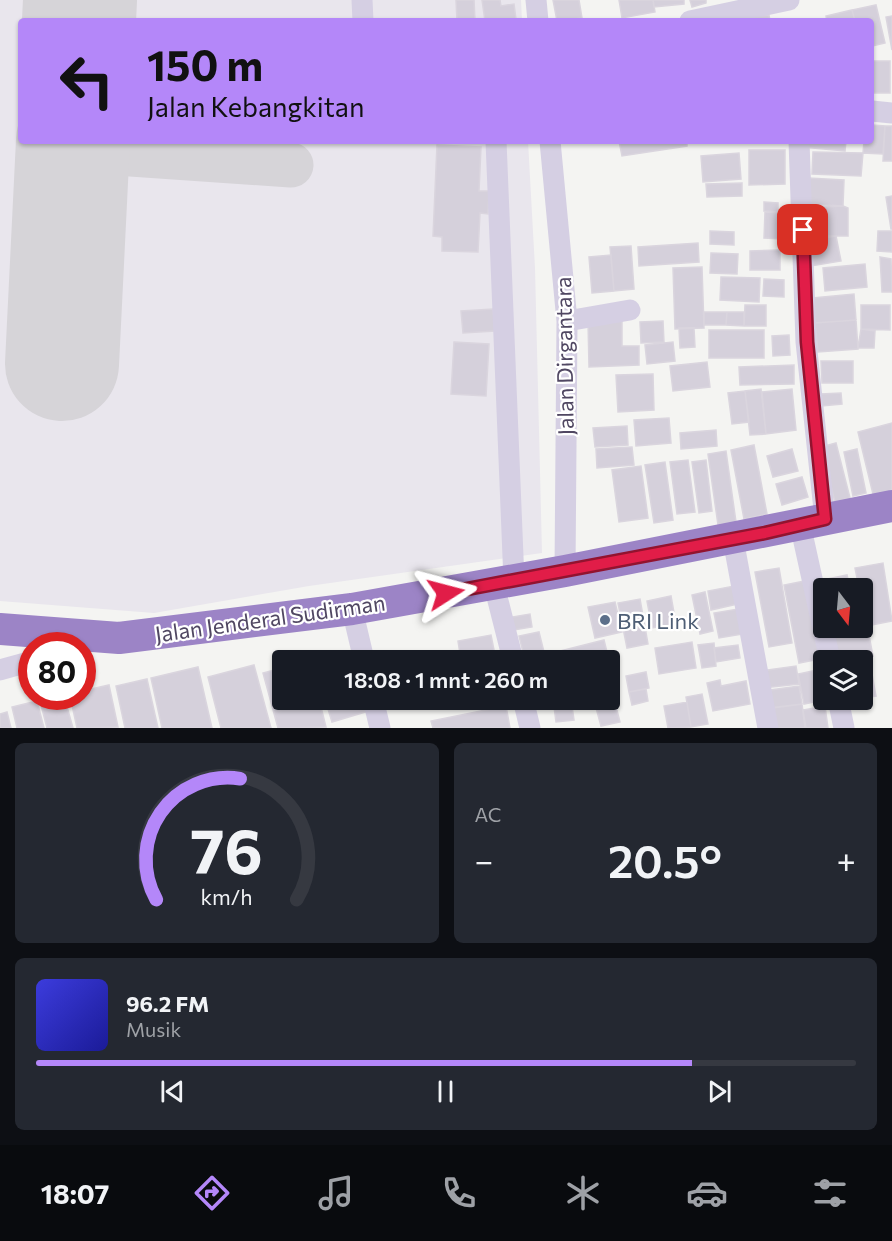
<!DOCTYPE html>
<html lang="id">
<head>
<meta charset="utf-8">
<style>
	:root { --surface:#171b24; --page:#242831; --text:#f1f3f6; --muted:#9ea1a6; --line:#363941; --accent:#b487f9 }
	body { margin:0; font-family:Commissioner,sans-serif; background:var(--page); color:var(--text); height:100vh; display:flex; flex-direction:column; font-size:22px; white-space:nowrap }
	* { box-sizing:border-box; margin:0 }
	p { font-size:20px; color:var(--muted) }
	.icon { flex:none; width:33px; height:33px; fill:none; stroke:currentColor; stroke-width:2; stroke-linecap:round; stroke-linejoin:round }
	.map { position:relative; height:728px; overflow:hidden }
	.drawer { display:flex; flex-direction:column; gap:15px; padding:15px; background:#0d0f14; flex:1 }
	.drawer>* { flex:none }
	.top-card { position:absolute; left:18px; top:18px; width:856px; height:126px; border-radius:6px; box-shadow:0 2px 4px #0004; background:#b487f9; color:#111; overflow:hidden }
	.needle { width:39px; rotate:164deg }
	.tools { position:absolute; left:813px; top:578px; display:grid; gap:12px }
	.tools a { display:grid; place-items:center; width:60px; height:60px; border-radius:6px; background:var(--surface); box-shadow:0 2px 4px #0004; font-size:30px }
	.speed { position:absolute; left:18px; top:632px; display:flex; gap:12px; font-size:30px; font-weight:700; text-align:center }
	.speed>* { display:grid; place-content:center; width:78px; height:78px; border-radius:50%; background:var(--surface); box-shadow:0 2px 4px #0004; line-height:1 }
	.speed .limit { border:9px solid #d22; background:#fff; color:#111 }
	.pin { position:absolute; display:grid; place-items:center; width:51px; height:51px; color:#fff; margin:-26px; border-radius:12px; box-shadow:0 3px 9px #0006 }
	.me { position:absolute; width:66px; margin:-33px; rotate:81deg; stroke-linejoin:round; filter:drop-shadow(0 0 4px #0008) }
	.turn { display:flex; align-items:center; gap:21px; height:126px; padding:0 30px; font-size:27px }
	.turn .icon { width:78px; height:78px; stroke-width:2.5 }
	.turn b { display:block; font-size:42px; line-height:51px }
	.big { font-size:45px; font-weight:600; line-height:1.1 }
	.drawer .widget { flex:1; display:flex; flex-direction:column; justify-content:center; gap:9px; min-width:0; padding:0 21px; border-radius:9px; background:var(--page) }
	.drawer .dial { align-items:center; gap:0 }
	.dial svg { height:156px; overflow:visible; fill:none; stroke:var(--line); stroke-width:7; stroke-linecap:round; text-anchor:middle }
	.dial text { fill:var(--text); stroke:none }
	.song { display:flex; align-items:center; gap:18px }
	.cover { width:72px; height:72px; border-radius:9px; background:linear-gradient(135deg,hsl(240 70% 55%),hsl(240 70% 35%)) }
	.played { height:6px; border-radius:3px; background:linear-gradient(90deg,var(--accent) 80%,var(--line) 80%) }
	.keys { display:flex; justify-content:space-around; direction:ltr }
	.heat { display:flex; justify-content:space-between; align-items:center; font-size:33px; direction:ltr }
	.drawer .tiles { flex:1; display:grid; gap:15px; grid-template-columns:1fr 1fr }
	.widget:last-child { grid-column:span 2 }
	.trip { position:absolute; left:272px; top:650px; width:348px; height:60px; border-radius:6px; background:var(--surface); box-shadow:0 2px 4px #0004; font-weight:600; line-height:60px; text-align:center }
	.tab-bar { display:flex; height:96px; justify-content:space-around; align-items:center; background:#090b0e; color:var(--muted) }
	.tab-bar .icon { width:42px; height:42px }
	.tab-bar .active { color:var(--accent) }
	.tab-bar b { font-size:27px; color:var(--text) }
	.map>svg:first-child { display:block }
	.airport { fill:#e9e6ed }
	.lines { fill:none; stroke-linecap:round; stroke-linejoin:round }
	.taxiway { stroke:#d6d4d8; stroke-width:45 }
	.runway { stroke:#d6d4d8; stroke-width:114 }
	.building { fill:#d5d0db; stroke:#dad5de; stroke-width:1.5 }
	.minor { stroke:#d5cfe3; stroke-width:21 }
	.highway { stroke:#9c84c6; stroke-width:32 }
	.route-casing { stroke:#92132f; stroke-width:15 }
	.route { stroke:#e11d48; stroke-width:10 }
	.service-dot { fill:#5c6f8a; stroke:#fff; stroke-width:2 }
	.labels { text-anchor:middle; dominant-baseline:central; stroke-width:4.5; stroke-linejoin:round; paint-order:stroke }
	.street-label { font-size:22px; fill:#504762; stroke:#fff }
	.service-label { font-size:22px; fill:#4e5e75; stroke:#fff; text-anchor:start }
</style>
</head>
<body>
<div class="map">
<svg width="892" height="728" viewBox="0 0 892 728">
	<rect width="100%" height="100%" fill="#f4f4f2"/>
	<!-- airport -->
	<path class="airport" d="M0,0H521L522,21H21V141H528L535,268L542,553L309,586L154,613L0,601Z"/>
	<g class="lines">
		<!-- taxiway -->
		<path class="taxiway" d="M73,150L291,165"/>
		<!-- runway -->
		<path class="runway" d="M79,21L80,0
			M62,364L73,141"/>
	</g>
	<!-- building -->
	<path class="building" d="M456,0H474L475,21H457Z
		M482,0H500L501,6L514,4L516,19L485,21Z
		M553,0H579L582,18L557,21Z
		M619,0H653L655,12L622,18Z
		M653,0H684V4L654,7Z
		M690,0H706V3L692,7Z
		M876,5L885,43L872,46V21H855L852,10Z
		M852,10L855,21H827L826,16Z
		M769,15L770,21H748L747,17Z
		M892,16V50L886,17Z
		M872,61H890V93H872Z
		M872,125L885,126L883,154L863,153L864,141H872Z
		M885,126H892V161H883Z
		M619,141H687V146L622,156Z
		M802,141H846L845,151L802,147Z
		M437,145L481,147L479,191H489L488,214L480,213L478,252L442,251V237L433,236Z
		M749,150H785V184L749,185Z
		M813,152L863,153L861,176L812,174Z
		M739,153L741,179L703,182L701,156Z
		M808,178L844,180L843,206L807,204Z
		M742,183V196L707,197L706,184Z
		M892,196V229H891L886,197Z
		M764,202L778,203V212L764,211Z
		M843,206L848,208V236H805V208Z
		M765,212L784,213L782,239L764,238Z
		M710,231L734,232V245L710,244Z
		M878,231H892V252L877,251Z
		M836,236L841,261L811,266L807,241Z
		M698,243L699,262L639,266L638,247Z
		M631,246L634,289L614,291L610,247Z
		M780,250V270H750V251Z
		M711,253L738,254L737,274L710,273Z
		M611,255L614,291L592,293L589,257Z
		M880,257L891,259L892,292H882Z
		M865,264L867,287L825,291L823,268Z
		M702,267L704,328L675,329L673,268Z
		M721,277L760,278L759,302L720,300Z
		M764,279L784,280V297L763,296Z
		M854,294L856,320L815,323L813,298Z
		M745,305H766V326H744Z
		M861,305H890V330L861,329Z
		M493,309L495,331L463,333L461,311Z
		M704,312H727L726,325H704Z
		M727,312H744V326L726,325Z
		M622,320V346H639V365L589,367L588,321Z
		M856,320L858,349L818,352L815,323Z
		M663,321L664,342L641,343L640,322Z
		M679,328H694L695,347L680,348Z
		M861,329L875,331L874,348H858Z
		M709,330H764V358H709Z
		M789,335L790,355L773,356L772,336Z
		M454,342L489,344L486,396L451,394Z
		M673,342L675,361L647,364L645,345Z
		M821,361H853V383H822Z
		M707,362L710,387L673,391L670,366Z
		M794,365V384L740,385L739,367Z
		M653,374L654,410L618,412L616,375Z
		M761,389L766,434L750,435L745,391Z
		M792,389L796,430L766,434L762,392Z
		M745,391L749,422L732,424L728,393Z
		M841,393L842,404L822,406L821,394Z
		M669,418L671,443L636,446L634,420Z
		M892,423V490L873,494L858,432Z
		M627,426L628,445L595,447L593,428Z
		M716,430L717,446L681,449L680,433Z
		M836,443L850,498L835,502L821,447Z
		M754,445L767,514L744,519L731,450Z
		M632,447L634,465L597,468L596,449Z
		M792,449L798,471L773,477L767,456Z
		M857,449L866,493L853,496L844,452Z
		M726,451L736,522L718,525L708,454Z
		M688,460L695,512L677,514L670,462Z
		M706,460L712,511L699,513L692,462Z
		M665,462L673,520L654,523L645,465Z
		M641,466L648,518L619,522L612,470Z
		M802,477L808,497L782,505L776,484Z
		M883,563L892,621L866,626L862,588H859L855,568Z
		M779,568L792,643L769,647L755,572Z
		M847,575L850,588H824L818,581Z
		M810,580L825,658L799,663L784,585Z
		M734,586L738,604L711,610L708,591Z
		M705,592L713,631L700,634L692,595Z
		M671,596L676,624L652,628L647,601Z
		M640,599L648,644L627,648L618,603Z
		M615,602L622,632L595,638L588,607Z
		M738,609L743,634L719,638L714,613Z
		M530,614L532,627L514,630L512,617Z
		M868,630L873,656L836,660L831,637Z
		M539,632L546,660H525L519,636Z
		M491,635L496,660H461L458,641Z
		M604,640L609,660H562L560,651Z
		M692,642L696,668L659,674L655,648Z
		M714,643L716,666L702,668L698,645Z
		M738,645L740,658L716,662L714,648Z
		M352,653L354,660H328Z
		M451,653L452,660H426L425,657Z
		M254,665L271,728H221L208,677Z
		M796,666L799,684L763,688L761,671Z
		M198,667L212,728H162L151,678Z
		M282,668V699H319L326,727L278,728L263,673Z
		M871,669L876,696L862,698V671Z
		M813,671L819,701L804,704L798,674Z
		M646,672L649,688L629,692L626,676Z
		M147,679L158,728H125L116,686Z
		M720,680L721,686L746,681L750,704L713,711L707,683Z
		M109,685L118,727L77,728L70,696H82V691Z
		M799,686L802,704L766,709L763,691Z
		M646,689L648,701L632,705L629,692Z
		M702,694L708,724L691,727L686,697Z
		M64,696L73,728H47L40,701Z
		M325,699H366L369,711L332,722Z
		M379,699H420L381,709Z
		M553,699H571L574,720L556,722Z
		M614,699L620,722L601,726L595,704Z
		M37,701L44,728H17L12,707Z
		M687,702L691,727L668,728L664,706Z
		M802,704L805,728H772L769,708Z
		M506,706L510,728H433L431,721Z
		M825,706L828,728H806L803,710Z
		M7,712L11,728H0V714Z"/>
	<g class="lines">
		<!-- minor -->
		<path class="minor" d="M362,0L363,21
			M536,0L538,21
			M690,21L789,0
			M872,111L892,113
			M496,141L514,581
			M550,141L567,321L565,571
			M799,141L806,342L825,519
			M567,321L630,310
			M800,524L830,660
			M733,539L768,728
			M494,585L513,660
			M352,609L364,660
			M0,670L32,661
			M373,699L380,728
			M523,699L530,728
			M838,699L844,728"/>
		<!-- highway -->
		<path class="highway" d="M0,629L119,638L352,609L565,571L892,506"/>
	</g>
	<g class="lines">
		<defs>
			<path id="route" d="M446,593L765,533L825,519L807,342L803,230"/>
		</defs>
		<!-- route casing -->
		<use href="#route" class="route-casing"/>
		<!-- route -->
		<use href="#route" class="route"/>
	</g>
	<!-- markers -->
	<circle class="service-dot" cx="605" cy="620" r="6"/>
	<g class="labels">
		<!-- street labels -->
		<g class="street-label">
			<text transform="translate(564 356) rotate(-91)">Jalan Dirgantara</text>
			<text transform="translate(270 618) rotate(-8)">Jalan Jenderal Sudirman</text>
		</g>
		<!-- service labels -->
		<g class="service-label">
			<text x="617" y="620">BRI Link</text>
		</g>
	</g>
</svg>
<div class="tools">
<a><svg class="needle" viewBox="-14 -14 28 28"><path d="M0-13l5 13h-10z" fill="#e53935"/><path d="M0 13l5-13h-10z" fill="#9ea1a6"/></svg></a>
<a><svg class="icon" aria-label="layers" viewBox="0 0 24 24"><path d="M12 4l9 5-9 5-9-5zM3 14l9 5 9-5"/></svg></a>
</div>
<div class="speed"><div class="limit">80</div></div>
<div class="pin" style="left:803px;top:230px;background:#d93025"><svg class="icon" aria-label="arrive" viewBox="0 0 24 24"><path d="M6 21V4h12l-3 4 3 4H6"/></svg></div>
<svg class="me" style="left:446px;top:593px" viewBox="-20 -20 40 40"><path d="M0-17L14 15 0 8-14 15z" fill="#e11d48" stroke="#fff" stroke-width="4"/></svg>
<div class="trip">18:08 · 1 mnt · 260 m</div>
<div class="top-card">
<div class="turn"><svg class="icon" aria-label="left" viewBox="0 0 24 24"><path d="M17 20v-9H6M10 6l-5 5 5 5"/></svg><div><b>150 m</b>Jalan Kebangkitan</div></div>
</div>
</div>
<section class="drawer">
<div class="tiles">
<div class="widget dial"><svg viewBox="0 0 100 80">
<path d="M14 69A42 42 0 1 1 86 69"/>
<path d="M14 69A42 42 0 0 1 57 7" stroke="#b487f9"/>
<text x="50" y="56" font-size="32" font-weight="700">76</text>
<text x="50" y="72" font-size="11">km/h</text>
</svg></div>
<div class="widget"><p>AC</p>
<div class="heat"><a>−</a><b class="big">20.5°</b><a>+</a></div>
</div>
<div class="widget">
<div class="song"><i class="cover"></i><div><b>96.2 FM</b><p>Musik</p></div></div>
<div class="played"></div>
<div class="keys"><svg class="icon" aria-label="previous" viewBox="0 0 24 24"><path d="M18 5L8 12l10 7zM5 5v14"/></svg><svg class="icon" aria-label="pause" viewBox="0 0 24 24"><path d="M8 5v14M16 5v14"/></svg><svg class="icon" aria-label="next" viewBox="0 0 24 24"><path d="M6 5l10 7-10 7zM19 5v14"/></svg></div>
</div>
</div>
</section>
<nav class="tab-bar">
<b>18:07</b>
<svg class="icon active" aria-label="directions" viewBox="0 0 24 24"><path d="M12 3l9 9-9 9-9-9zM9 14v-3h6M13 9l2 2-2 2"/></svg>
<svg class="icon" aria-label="music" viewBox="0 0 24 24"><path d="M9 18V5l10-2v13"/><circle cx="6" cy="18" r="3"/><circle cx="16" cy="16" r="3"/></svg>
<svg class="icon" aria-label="phone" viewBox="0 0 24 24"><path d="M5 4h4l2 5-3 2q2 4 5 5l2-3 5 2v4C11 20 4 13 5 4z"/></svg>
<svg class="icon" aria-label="climate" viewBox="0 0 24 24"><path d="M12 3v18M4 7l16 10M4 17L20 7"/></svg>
<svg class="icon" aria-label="car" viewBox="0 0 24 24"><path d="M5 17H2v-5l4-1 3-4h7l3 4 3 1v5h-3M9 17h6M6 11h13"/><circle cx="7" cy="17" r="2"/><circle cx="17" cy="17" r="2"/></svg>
<svg class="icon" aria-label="filters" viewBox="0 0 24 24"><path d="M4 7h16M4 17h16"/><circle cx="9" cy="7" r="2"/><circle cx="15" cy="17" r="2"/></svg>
</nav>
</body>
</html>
